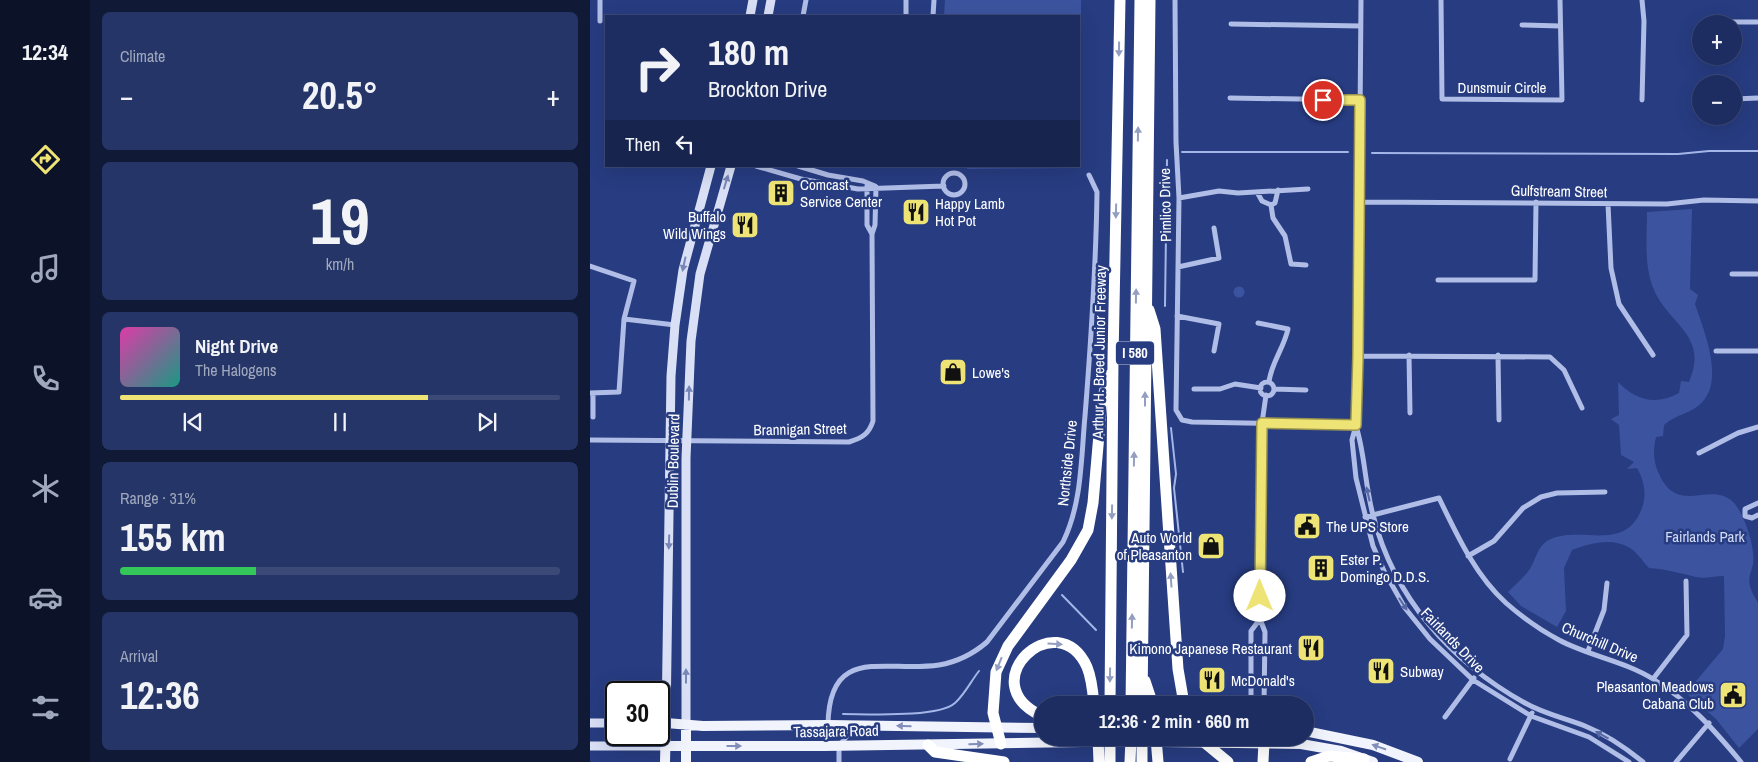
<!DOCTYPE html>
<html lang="en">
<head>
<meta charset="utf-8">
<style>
	:root { --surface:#1d2d61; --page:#253567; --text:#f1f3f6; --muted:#a0a8bd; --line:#3b4976; --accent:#eee476 }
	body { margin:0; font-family:"Archivo Narrow",sans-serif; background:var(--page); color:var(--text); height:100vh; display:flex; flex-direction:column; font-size:19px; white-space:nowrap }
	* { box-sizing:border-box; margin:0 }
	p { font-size:16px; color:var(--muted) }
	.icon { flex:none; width:28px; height:28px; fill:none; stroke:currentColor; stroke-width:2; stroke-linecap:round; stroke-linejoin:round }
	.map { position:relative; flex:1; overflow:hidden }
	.panel { display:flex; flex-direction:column; gap:12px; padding:12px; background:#101935; width:500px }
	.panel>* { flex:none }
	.hud { position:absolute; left:15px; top:15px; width:475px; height:152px; border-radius:0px; box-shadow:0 5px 20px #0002,0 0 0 1px var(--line); background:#1d2d61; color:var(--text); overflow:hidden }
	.fabs { position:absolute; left:1102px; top:15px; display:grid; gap:10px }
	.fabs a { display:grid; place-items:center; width:50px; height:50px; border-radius:50%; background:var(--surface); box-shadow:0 5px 20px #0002,0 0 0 1px var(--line); font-size:25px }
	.speed { position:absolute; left:15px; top:681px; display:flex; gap:10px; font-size:25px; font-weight:700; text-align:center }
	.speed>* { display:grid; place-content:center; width:65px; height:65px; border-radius:50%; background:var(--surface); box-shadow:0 5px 20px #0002,0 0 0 1px var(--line); line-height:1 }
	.speed .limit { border:2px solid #111; border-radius:8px; background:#fff; color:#111 }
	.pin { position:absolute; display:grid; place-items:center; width:42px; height:42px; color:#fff; margin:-21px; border:2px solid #fff; border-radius:50%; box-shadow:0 1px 5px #0007 }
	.me { position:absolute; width:55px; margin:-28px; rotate:0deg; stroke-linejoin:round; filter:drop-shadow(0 0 4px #0008) }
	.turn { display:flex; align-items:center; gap:18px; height:105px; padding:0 20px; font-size:22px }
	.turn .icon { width:65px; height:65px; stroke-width:2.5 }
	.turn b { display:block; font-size:35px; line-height:42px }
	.then { display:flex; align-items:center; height:48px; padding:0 20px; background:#0003; gap:10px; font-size:19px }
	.big { font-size:38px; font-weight:700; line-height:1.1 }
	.panel .tile { flex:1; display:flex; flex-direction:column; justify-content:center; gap:8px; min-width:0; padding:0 18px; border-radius:8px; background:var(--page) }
	.panel .dial { align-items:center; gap:0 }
	.dial b { font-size:65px; line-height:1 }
	.song { display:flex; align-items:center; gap:15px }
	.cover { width:60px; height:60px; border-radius:8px; background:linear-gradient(135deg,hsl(320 70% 55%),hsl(170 70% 35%)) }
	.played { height:5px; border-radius:2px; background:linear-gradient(90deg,var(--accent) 70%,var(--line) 70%) }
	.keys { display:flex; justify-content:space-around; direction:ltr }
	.heat { display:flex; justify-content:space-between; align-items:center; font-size:28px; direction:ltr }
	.charge { height:8px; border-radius:4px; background:linear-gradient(90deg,#34c759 31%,var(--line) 0) }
	.trip { position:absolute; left:444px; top:696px; width:280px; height:50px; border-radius:25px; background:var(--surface); box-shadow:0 5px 20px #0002,0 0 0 1px var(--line); font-weight:700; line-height:50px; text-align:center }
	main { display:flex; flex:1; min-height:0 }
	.menu { display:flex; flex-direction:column; width:90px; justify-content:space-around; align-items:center; background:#0c1227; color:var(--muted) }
	.menu .icon { width:35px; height:35px }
	.menu .selected { color:var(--accent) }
	.menu b { font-size:22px; color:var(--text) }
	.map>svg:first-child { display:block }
	.green { fill:#3c549f }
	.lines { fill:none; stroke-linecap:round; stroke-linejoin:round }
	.stream { stroke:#a4b5e7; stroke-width:2 }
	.street { stroke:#b0bde6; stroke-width:5 }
	.secondary { stroke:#d9e0f6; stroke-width:9 }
	.primary { stroke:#f1f3fd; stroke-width:10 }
	.highway { stroke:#fff; stroke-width:11 }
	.primary-bridge { stroke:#f1f3fd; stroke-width:10 }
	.oneway { fill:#939ec0 }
	.oneway2 { fill:#7786b6 }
	.oneway3 { fill:#5769a4 }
	.oneway4 { fill:#828eb9 }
	.route-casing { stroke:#9b944d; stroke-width:12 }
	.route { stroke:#eee476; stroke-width:9 }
	.labels { text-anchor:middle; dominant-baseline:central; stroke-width:5; stroke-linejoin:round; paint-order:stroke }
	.shield { fill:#273c81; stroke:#bec4d9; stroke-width:1 }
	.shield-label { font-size:14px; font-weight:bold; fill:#fff }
	.street-label { font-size:15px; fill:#fff; stroke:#273c81 }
	.poi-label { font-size:15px; fill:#fff; stroke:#273c81; text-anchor:start }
	.park-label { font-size:15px; fill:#d3dbf5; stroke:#273c81 }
</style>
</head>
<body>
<main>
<nav class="menu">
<b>12:34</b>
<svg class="icon selected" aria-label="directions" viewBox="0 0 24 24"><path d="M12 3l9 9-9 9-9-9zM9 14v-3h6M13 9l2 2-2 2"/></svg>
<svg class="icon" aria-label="music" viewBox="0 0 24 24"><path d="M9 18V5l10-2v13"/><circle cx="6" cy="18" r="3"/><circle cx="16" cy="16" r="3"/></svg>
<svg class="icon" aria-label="phone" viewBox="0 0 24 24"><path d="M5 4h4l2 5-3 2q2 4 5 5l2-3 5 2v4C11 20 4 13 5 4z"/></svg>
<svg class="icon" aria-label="climate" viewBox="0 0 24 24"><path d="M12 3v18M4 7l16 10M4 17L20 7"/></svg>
<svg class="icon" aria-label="car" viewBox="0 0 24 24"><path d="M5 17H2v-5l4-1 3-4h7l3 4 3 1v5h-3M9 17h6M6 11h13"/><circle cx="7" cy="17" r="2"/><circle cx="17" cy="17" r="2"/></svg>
<svg class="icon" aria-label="filters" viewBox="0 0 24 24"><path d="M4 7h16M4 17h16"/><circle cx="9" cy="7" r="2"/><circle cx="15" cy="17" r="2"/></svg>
</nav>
<section class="panel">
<div class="tile"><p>Climate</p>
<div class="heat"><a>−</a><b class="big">20.5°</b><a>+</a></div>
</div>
<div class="tile dial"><b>19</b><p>km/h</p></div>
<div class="tile">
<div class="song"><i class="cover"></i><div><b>Night Drive</b><p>The Halogens</p></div></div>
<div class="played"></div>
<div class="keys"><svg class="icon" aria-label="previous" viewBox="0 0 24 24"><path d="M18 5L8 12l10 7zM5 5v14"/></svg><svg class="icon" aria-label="pause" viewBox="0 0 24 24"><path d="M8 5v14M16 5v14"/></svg><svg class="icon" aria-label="next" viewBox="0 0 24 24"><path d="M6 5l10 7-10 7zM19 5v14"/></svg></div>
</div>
<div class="tile"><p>Range · 31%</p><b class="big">155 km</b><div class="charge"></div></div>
<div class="tile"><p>Arrival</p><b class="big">12:36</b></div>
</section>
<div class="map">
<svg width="1168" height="762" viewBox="0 0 1168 762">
	<rect width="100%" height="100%" fill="#273c81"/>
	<!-- green -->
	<path class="green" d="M355,0H491V168L377,169V166H489V16H354Z
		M1102,209L1100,289L1108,295L1105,304C1114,331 1137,384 1108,406C1098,414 1087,414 1074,425L1073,436L1066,437C1063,451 1063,461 1069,474C1088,517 1122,479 1144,503C1154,514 1166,548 1163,564C1161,573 1157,579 1161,589C1162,594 1166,598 1168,603V729L1149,748L1126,719L1096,693L1133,649L1135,636L1134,576C1125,576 1114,579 1106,577C1089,573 1076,569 1059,568C1053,562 1047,552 1040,548C1022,537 1000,543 982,550L974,568L976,611L967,627L931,606L918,592C925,585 936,576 941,567C946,558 948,547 957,541C988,523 1035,555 1052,508C1057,493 1054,481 1047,468L1037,469L1044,462L1031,455L1029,425L1021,419L1029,415L1028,382C1045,400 1066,406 1089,393L1091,381L1099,382C1120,333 1076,325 1062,285C1054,262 1057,236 1057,212Z
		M643.5 292a5.5 5.5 0 1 1 11 0a5.5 5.5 0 1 1-11 0Z"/>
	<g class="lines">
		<!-- stream -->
		<path class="stream" d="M592,152H758
			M782,153L1088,154L1119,151H1168
			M575,306L577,160
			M581,428L586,474L584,488L593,572
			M472,595L506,630
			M253,714C278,714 348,718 365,703C375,694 381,681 389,671"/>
		<!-- street -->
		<path class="street" d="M10,0V21
			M585,0L586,142L589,198L586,410L592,420L602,422L766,425
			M771,0L768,356L766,425L762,440L766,478L783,546L794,571L815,608L840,639L883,680L941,716L999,737L1039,762
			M851,0L852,99L972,100L970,0
			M1052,0L1054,21L1052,100
			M213,16L216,0
			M316,16V0
			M343,16L344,0
			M1132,22H1168
			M641,24L771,26
			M932,25L970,26
			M640,98L770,100
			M1144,99L1168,98
			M166,166L211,179L268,189L354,186
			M208,166L238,175L273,181L285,186
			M353 184a11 11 0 1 1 22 0a11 11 0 1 1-22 0Z
			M277,186V225L282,234
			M667,192L672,201L681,205L685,203L688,190
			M589,198L629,191L648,193L718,189
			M770,202L1077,204L1114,200L1168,201
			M1018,204L1021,268L1029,304L1063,355
			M681,205L683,218L695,236L701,264L716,265
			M0,266L44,281L34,319L29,392L0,393
			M588,267L629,258L624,228
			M1142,274H1168
			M848,280H945L946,202
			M587,316L629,324L624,351
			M34,319L85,325
			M668,323L698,329C694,348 681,363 679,382
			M1126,351H1168
			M819,355L820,413
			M908,355L909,420
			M768,356L960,357L974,370L992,408
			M670 389a7 7 0 1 1 14 0a7 7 0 1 1-14 0Z
			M604,389H630L645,384L671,388
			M684,389L716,390
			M3,417V393
			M766,426C775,454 775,486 783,515C804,598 861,662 935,703C954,714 975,718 995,726C1015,734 1036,748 1053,762
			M0,440L259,442C272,438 279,434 283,421L282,234L285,225L286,187
			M1109,453L1148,433L1168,427
			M1168,503L1155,509V516L1162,518L1168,515
			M775,517L849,498C867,535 885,575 916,603C932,617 950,630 969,640C999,656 1034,661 1063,679C1099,701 1125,731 1151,762
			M878,556L904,541L933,508L951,497L967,493L1015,492
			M998,651L1014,610L1017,583
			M1063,679L1097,635L1096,581
			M661,705V631L670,619
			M674,705L675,632L670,619L672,423L676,395
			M855,717L884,678
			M238,725C239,644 295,673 349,665C367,662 383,654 397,642L473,542C492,503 491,459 495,416C501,341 506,267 507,192L499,175
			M920,759L942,713
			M249,762V746L265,726
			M1086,762L1119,723"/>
		<!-- secondary -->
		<path class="secondary" d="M160,16L163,0
			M178,16L181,0
			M0,723H26
			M69,723H76L81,376L85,325L93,270L121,166
			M96,725V458L101,341L110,274L141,166
			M0,746H76"/>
		<!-- primary -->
		<path class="primary" d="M715,731L783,745L828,762
			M572,742L711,744L751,751L783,762
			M76,746H235L492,742
			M75,762L76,723L113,726L238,725L452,728
			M96,762V725"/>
		<!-- highway -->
		<path class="highway" d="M559,310L565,329L588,669L593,698L598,705
			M555,681L563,705
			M520,705L523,359L530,0
			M541,705L550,0
			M552,705L560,0
			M452,716C380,683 467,602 497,667C502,679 503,693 504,705
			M508,738L509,762
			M566,738L568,762
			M615,743L638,762
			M411,744L403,713L406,672L418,646L481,560L498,530L503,503L512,400L519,375
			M338,745L345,752L414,762
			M520,762V738
			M540,762L541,738
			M552,762V738
			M673,762L674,742
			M721,762L739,756L774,759"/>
		<!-- primary-bridge -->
		<path class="primary-bridge" d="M492,742H572"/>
	</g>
	<!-- one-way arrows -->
	<defs><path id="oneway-solid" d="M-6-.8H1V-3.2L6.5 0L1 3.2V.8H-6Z" transform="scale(1.25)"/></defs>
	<g class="oneway">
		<use href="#oneway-solid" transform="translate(529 49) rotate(91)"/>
		<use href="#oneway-solid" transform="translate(548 134) rotate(-89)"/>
		<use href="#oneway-solid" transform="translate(526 211) rotate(91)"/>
		<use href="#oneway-solid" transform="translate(546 296) rotate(-89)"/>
		<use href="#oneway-solid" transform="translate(555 399) rotate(-90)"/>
		<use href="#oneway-solid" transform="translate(544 459) rotate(-89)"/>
		<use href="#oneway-solid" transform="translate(522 512) rotate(91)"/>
		<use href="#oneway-solid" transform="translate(581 580) rotate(-94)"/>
		<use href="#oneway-solid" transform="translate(542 621) rotate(-89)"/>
		<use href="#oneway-solid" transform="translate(465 644) rotate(4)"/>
		<use href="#oneway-solid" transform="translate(409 664) rotate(112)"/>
		<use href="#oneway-solid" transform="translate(520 675) rotate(91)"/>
	</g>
	<g class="oneway2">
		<use href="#oneway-solid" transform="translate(136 182) rotate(-73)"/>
		<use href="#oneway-solid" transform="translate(94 264) rotate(102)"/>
		<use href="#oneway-solid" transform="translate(99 393) rotate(-89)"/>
		<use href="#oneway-solid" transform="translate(79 542) rotate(92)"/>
		<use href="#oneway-solid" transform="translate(96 676) rotate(-90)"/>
	</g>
	<g class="oneway3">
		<use href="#oneway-solid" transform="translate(778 494) rotate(-103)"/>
		<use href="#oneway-solid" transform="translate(813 604) rotate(57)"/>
		<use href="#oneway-solid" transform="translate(1012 735) rotate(-151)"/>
	</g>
	<g class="oneway4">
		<use href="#oneway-solid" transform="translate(314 726) rotate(-179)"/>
		<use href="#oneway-solid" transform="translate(386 744) rotate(-1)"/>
		<use href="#oneway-solid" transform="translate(144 746)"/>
		<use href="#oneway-solid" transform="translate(789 747) rotate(-161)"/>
	</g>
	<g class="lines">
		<defs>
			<path id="route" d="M670,596L672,423L766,425L768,356L770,100H733"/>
		</defs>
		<!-- route casing -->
		<use href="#route" class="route-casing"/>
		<!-- route -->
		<use href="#route" class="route"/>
	</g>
	<!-- icons -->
	<defs>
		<symbol id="building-square" viewBox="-11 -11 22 22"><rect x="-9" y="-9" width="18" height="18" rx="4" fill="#eee476" stroke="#273c81"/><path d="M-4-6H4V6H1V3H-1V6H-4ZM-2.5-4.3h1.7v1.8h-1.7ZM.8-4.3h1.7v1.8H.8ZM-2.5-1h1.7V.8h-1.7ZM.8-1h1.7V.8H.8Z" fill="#111"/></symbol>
		<symbol id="restaurant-square" viewBox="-11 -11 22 22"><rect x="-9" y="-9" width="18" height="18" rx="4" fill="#eee476" stroke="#273c81"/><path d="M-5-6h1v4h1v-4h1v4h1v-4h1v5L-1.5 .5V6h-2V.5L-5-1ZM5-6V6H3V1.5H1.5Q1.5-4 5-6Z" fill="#111"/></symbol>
		<symbol id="shop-square" viewBox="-11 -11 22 22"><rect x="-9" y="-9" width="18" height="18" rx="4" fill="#eee476" stroke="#273c81"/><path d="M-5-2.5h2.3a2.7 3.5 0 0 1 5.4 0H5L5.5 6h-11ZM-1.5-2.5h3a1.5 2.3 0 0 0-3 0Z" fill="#111"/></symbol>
		<symbol id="civic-square" viewBox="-11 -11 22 22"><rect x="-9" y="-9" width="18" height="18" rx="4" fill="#eee476" stroke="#273c81"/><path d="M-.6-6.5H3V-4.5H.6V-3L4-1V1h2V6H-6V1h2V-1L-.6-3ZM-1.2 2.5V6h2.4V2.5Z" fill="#111"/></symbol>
	</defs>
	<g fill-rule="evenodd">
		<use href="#building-square" x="175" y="177" width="32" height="32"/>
		<use href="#restaurant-square" x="310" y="196" width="32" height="32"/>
		<use href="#restaurant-square" x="139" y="209" width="32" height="32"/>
		<use href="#shop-square" x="347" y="356" width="32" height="32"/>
		<use href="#civic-square" x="701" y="510" width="32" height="32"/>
		<use href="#shop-square" x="605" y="530" width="32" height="32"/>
		<use href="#building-square" x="715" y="552" width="32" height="32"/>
		<use href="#restaurant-square" x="705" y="632" width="32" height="32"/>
		<use href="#restaurant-square" x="775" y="655" width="32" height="32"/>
		<use href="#restaurant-square" x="606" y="664" width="32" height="32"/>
		<use href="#civic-square" x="1127" y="679" width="32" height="32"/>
	</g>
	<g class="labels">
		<!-- shield labels -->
		<rect class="shield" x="526" y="341.5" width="38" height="23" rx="4"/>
		<g class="shield-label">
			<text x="545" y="353">I 580</text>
		</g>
		<!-- street labels -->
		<g class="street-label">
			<text x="912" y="87">Dunsmuir Circle</text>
			<text transform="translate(969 191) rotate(1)">Gulfstream Street</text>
			<text transform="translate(575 205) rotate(-91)">Pimlico Drive</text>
			<text transform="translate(509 352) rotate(-89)">Arthur H. Breed Junior Freeway</text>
			<text transform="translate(210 429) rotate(-1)">Brannigan Street</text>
			<text transform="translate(83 461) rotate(-89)">Dublin Boulevard</text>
			<text transform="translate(477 463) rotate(-84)">Northside Drive</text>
			<text transform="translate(863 640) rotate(46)">Fairlands Drive</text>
			<text transform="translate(1010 642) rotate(23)">Churchill Drive</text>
			<text transform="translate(246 731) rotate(-1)">Tassajara Road</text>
		</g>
		<!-- poi labels -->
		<g class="poi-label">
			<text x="210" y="184">Comcast<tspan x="210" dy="17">Service Center</tspan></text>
			<text x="345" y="203">Happy Lamb<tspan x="345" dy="17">Hot Pot</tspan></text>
			<text x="136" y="216" text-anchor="end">Buffalo<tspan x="136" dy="17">Wild Wings</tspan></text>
			<text x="382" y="372">Lowe's</text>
			<text x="736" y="526">The UPS Store</text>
			<text x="602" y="537" text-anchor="end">Auto World<tspan x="602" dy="17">of Pleasanton</tspan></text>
			<text x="750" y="559">Ester P.<tspan x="750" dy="17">Domingo D.D.S.</tspan></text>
			<text x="702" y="648" text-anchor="end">Kimono Japanese Restaurant</text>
			<text x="810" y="671">Subway</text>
			<text x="641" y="680">McDonald's</text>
			<text x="1124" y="686" text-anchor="end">Pleasanton Meadows<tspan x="1124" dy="17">Cabana Club</tspan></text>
		</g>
		<!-- park labels -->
		<g class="park-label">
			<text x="1115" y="536">Fairlands Park</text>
		</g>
	</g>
</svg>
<div class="fabs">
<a>+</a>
<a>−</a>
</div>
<div class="speed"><div class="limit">30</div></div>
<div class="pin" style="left:733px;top:100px;background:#d93025"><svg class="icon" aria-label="arrive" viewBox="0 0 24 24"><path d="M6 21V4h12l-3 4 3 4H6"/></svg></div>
<svg class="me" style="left:670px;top:596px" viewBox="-20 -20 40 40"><circle r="19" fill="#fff"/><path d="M0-13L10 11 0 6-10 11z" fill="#eee476"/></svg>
<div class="trip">12:36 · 2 min · 660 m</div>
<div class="hud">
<div class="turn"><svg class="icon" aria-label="right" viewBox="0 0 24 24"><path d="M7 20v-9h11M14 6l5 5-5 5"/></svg><div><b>180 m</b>Brockton Drive</div></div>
<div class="then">Then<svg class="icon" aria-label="left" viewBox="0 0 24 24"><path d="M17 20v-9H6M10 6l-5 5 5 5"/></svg></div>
</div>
</div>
</main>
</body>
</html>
